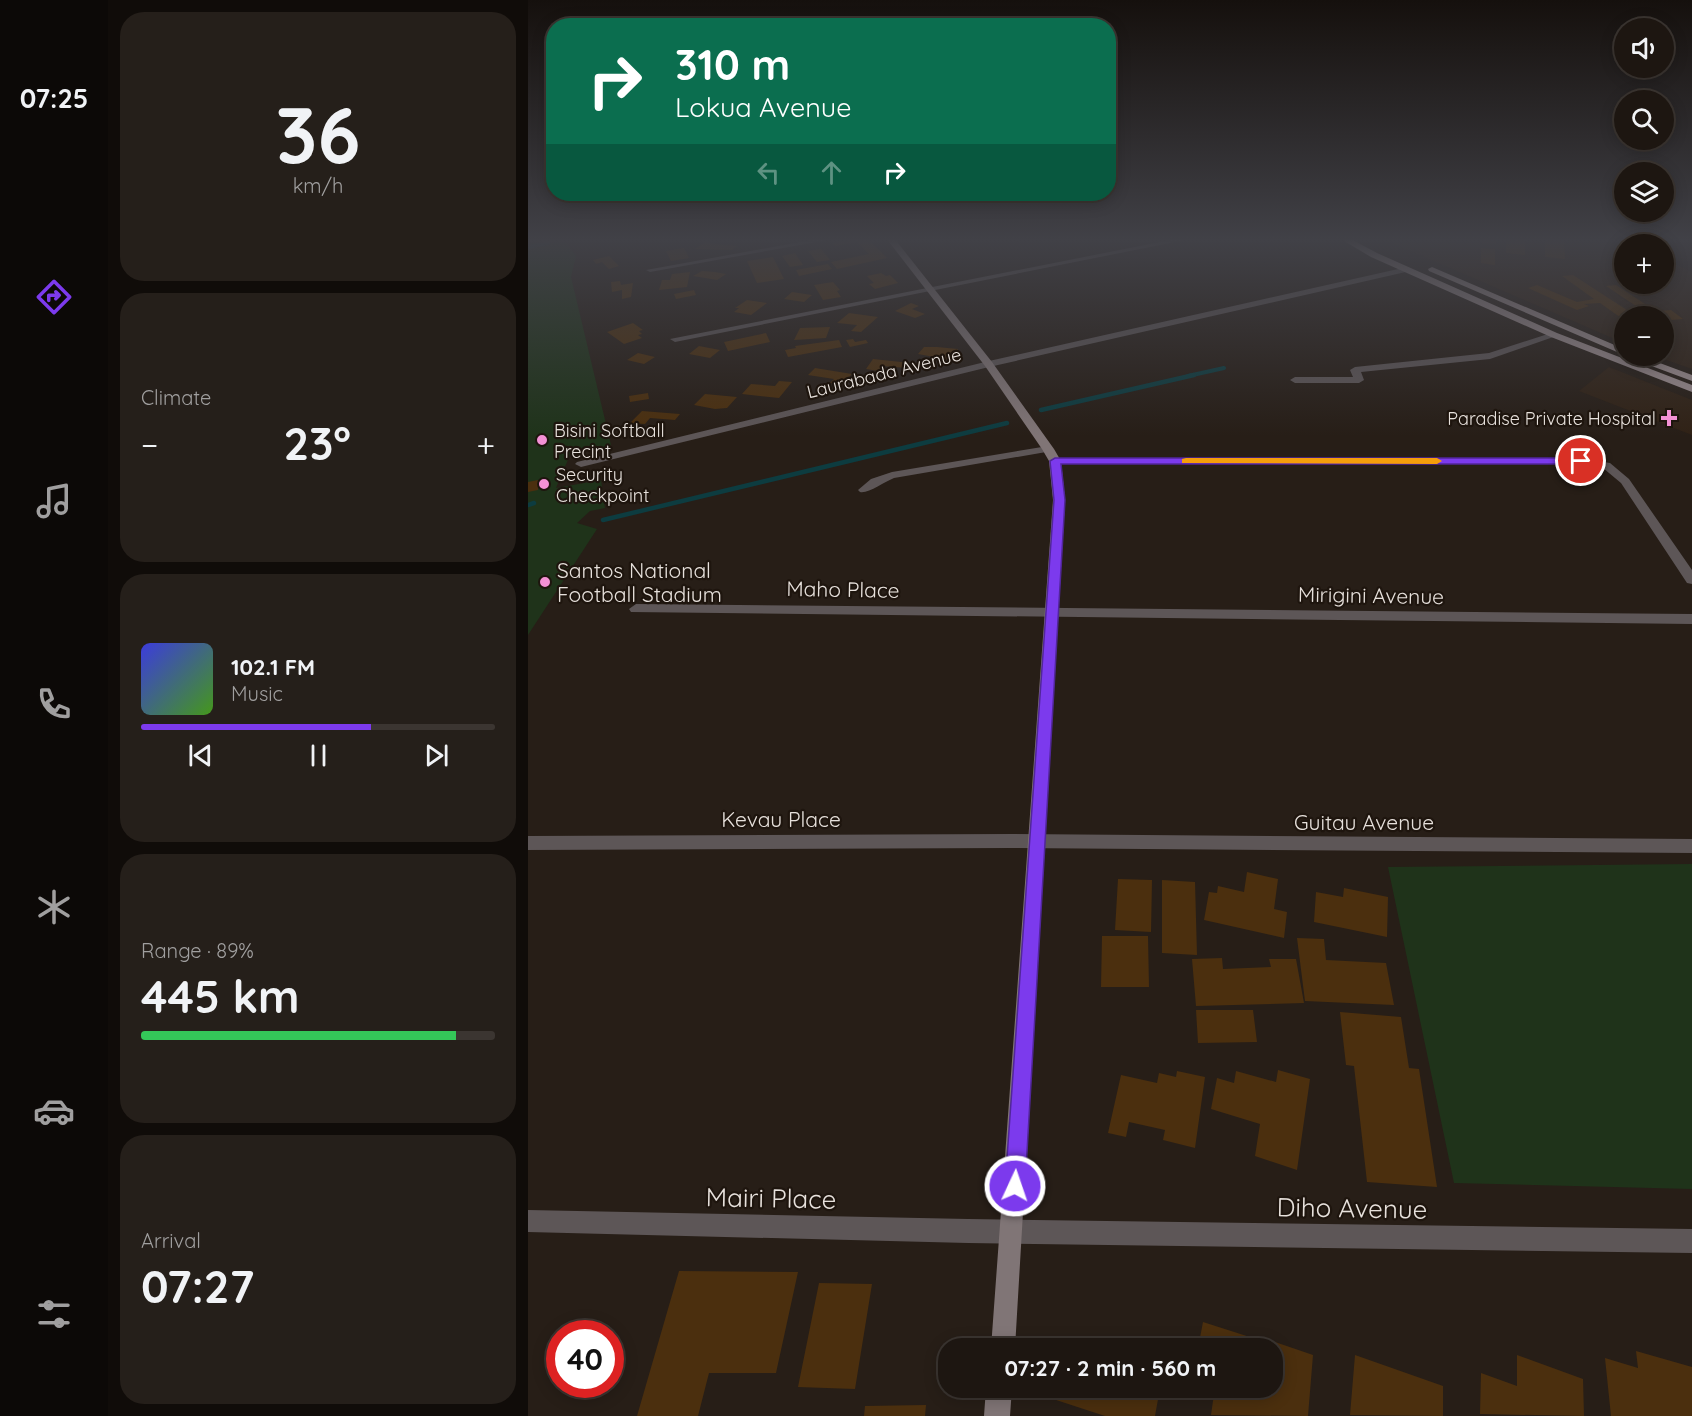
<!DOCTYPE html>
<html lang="en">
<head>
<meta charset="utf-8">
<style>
	:root { --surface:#1d1611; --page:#251f1a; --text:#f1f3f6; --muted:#a09f9f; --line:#3b3531; --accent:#7c3aed }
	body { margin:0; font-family:Quicksand,sans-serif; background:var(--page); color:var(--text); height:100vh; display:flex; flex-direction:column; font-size:22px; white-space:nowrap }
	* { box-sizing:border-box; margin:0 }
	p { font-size:20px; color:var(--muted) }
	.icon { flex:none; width:33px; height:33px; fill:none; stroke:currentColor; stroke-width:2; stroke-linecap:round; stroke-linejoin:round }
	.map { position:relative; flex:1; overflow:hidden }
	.drawer { display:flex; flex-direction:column; gap:12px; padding:12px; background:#100c09; width:420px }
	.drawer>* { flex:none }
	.guide { position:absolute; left:18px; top:18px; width:570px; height:183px; border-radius:24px; box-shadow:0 3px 15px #0003,0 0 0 2px var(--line); background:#0b6e4f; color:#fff; overflow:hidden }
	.tools { position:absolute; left:1086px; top:18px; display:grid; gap:12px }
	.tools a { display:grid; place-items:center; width:60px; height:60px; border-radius:50%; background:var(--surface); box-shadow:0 3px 15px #0003,0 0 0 2px var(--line); font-size:30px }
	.speed { position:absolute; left:18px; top:1320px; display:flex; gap:12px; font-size:30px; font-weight:700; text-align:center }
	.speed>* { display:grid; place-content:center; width:78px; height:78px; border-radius:50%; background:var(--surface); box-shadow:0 3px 15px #0003,0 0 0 2px var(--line); line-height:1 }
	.speed .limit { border:9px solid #d22; background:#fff; color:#111 }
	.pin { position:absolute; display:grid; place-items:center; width:51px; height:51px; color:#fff; margin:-26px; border:3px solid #fff; border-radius:50%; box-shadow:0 2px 6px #0007 }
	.me { position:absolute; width:66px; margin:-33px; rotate:3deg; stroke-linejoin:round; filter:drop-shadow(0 0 4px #0008) }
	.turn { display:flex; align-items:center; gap:21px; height:126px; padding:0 30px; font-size:27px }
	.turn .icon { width:78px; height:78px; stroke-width:2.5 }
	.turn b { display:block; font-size:42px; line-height:51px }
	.lanes { display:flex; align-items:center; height:57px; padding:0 30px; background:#0003; justify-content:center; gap:30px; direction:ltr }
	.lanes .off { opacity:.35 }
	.big { font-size:45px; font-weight:800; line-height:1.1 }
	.drawer .card { flex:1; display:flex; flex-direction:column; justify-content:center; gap:9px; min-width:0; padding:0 21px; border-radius:24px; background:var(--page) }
	.drawer .dial { align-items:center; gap:0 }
	.dial b { font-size:78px; line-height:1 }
	.song { display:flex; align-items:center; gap:18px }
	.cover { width:72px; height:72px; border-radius:9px; background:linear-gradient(135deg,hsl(240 70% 55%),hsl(100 70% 35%)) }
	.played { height:6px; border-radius:3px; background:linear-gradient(90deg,var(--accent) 65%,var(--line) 65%) }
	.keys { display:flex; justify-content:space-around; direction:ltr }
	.heat { display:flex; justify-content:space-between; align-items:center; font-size:33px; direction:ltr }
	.charge { height:9px; border-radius:4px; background:linear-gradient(90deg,#34c759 89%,var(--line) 0) }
	.trip { position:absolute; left:410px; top:1338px; width:345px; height:60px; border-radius:24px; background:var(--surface); box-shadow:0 3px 15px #0003,0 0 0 2px var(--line); font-weight:800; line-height:60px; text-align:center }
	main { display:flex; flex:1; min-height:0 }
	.tab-bar { display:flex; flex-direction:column; width:108px; justify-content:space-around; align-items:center; background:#0c0907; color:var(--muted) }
	.tab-bar .icon { width:42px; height:42px }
	.tab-bar .on { color:var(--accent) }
	.tab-bar b { font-size:27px; color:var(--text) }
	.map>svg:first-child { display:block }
	.built { fill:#302216 }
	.green { fill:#1f331a }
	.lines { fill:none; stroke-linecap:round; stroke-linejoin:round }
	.stream-far1 { stroke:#0d3c40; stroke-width:4 }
	.stream { stroke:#0d3c40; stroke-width:4.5 }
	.building { fill:#4b2f0e }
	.street { fill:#5d5657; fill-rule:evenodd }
	.secondary { fill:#807576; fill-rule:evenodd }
	.primary { fill:#9a8c8e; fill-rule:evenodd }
	.route { fill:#7c3aed; stroke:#51269a; stroke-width:1.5 }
	.slow { fill:#f59e0b }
	.poi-dot { fill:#f391d5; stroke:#1e150e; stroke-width:2 }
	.labels { text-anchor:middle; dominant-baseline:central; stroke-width:4.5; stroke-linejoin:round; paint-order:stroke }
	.far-street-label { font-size:18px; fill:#e7e1dc; stroke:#1e150e }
	.far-poi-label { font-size:18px; fill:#e7e1dc; stroke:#1e150e; text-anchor:start }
	.poi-label { font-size:21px; fill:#e7e1dc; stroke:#1e150e; text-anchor:start }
	.street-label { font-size:21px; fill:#e7e1dc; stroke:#1e150e }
	.near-street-label { font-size:26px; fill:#e7e1dc; stroke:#1e150e }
</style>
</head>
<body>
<main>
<nav class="tab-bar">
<b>07:25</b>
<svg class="icon on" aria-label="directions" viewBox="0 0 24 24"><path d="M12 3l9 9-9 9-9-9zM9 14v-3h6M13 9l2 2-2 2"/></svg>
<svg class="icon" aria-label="music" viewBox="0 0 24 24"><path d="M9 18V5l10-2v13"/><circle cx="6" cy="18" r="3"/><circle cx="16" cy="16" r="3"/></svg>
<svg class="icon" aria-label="phone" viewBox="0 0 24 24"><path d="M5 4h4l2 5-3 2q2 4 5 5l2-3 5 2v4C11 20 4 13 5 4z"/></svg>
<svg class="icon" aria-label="climate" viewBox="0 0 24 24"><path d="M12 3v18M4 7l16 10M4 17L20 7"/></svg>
<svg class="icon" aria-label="car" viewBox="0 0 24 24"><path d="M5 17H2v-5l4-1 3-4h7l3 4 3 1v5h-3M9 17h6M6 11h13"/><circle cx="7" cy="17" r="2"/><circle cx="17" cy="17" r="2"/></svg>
<svg class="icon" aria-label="filters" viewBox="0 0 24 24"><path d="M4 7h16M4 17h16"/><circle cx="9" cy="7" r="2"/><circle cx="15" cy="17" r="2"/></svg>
</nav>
<section class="drawer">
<div class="card dial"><b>36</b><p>km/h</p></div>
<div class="card"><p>Climate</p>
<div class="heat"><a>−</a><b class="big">23°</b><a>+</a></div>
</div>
<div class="card">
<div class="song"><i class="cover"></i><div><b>102.1 FM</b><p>Music</p></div></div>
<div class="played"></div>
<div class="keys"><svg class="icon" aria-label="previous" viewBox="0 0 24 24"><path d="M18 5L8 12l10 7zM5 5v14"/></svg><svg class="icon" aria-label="pause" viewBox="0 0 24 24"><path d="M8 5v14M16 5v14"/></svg><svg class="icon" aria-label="next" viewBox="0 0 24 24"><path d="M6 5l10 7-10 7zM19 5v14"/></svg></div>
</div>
<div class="card"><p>Range · 89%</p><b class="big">445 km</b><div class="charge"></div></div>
<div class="card"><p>Arrival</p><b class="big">07:27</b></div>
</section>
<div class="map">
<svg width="1164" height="1416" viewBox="0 0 1164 1416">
	<rect width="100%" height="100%" fill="#271e17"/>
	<!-- built -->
	<path class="built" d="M853,238H1099L1104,244H1096V284H1136V259L1164,272V369L1127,356H1136V316H1096V343Z
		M1081,367L1164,400V435L1051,391Z"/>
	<!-- green -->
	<path class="green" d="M0,238H34L48,256L43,277L83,445L42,455L28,488L73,480L77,508L62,511L49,523L69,529L0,635Z
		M1164,864V1189L926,1183L860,867Z"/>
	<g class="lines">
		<!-- stream-far1 -->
		<path class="stream-far1" d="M0,247L20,243L24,238
			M660,376L696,368"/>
		<!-- stream -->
		<path class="stream" d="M513,410L666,375
			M0,505L6,503
			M75,520L479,423"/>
	</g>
	<!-- building -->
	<path class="building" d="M329,238H339L359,258L309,269L303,262L341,254L329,242L307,246L304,243Z
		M955,238H968V244L954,243Z
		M978,238H997V255L978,253Z
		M1017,238H1036L1037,259L1017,257Z
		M177,242L187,243L185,244L209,246L204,250L167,249Z
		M156,248L161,258L143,261L138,251Z
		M953,248L967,249V265L953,263Z
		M293,249L302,260L289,262L280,251Z
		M267,253L275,265L262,267L254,256Z
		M81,256L91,266L81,269L74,262L68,264L65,260Z
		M245,257L256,279L229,283L219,261Z
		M300,264L304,269L271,276L268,270Z
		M174,271L187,272L198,274L189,280L165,276Z
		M162,272L159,287L131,290L134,280H142L144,274Z
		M353,273L358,276L362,275L370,283L347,289L341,284L346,283L339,276Z
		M1045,275L1108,316H1096V320L1072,303L1056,304L1061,306L1049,310L1000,288L1009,285L1049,302L1066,299L1034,276Z
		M92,281L93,285L105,283L103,297L94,299V290L84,292L83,282Z
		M305,282L312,290L309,291L313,297L295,300L286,285Z
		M1088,285L1120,306L1111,308L1078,286Z
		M166,290L168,295L148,299L146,294Z
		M264,292L284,295L276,302L256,299Z
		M219,300L239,303L223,315L206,312L211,308H207Z
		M383,303L391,306L384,309L397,314L387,318L367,311Z
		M1143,310L1155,319L1143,320L1130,311Z
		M321,313L350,317L333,332L323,331L329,325L309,323Z
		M105,323L115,330L111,331L114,334L110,335L114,338L96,344L79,332Z
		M302,327L298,338L266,340L272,328Z
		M238,333L242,342L200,351L196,342Z
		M325,339L327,342L338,340L340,343L322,347L318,340Z
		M311,340L314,347L260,357L257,350L268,348L267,346Z
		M171,346L192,350L182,358L161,354Z
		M396,347H409L430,349L422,360L390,354Z
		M110,353L127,357L116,364L99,360Z
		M345,359L383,363L379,368L354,366L350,371L338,369Z
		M287,368L324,374L313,385L302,383L306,379L280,375Z
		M251,381L264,382L251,398L214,394L223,384L247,386Z
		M120,393L121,399L102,402L101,396Z
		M177,394L209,397L199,408L187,409L166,405Z
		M114,411L152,414L147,420L122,418L117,424L102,423Z
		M10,480V490L0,492V482Z
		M719,872L750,879L746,909L759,912L756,938L676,920L681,892L689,893L690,886L716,892Z
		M590,879L624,880L623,932L587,930Z
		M634,880L667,882L669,955L634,953Z
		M816,888L860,897L859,937L786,922L788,892L815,897Z
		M574,936H620L621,987H573Z
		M769,938L796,939L798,960L858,963L866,1005L777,1001Z
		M694,958L695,969L743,967L741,959H768L776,1003L668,1006L664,959Z
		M668,1010H725L729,1042L670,1043Z
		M812,1012L873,1017L881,1068L891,1069L909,1187L839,1182L826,1066L818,1065Z
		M750,1070L782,1079L769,1170L727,1156L732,1124L683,1109L689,1078L706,1083L708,1071L748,1082Z
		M649,1071L677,1077L667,1148L635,1140L637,1130L601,1122L598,1137L580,1133L593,1075L629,1083L631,1073L648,1077Z
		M151,1271L270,1272L248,1373H181L170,1416H109Z
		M291,1283L344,1284L327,1389L270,1387Z
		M675,1322L728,1339L727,1348H670Z
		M747,1342L785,1355L780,1416L683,1415L686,1394L667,1388H744Z
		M1108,1351L1164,1367V1416H1083L1077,1358L1110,1368Z
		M827,1355L915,1386V1416L822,1415Z
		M989,1355L1055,1379L1056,1416L952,1414L953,1373L989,1386Z
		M528,1388H632L627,1416H577L525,1399Z
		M398,1405L397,1416H336L337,1406Z"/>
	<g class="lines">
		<!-- street -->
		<path class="street" d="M294,238H311L122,272L118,270Z
			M652,238H667L147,342L142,339Z
			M879,267L883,269L882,271L461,367L53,467L47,464L49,462L461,361Z
			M1023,333L1031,335L962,359L833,372L836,380L831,383H767L762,380L767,377H825L822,370L827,367L961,353Z
			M520,446L524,447V451L366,478C356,482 340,494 332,492L330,490L343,479L364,472Z
			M527,458H1053L1082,463L1101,479L1164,570V584L1159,583L1093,483L1075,468L1053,464L523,463V459Z
			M108,604L1164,614V624L103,612L101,609Z
			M481,834L1164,839V853L481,848L0,850V836Z
			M0,1210L440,1219L1164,1229V1253L440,1243L0,1232Z"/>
		<!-- secondary -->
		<path class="secondary" d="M358,238H366L464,362L526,449L533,461L537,500L487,1348H463L525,500L521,461L514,449L457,366Z
			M458,1388H484L482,1416H456Z"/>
		<!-- primary -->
		<path class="primary" d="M811,238H821L849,253L1029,333L1164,385V392L1023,337L843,257Z
			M904,267L1096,349V355L901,271L900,269Z
			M1101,356H1113L1164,375V381L1102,358Z"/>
	</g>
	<!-- sky -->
	<linearGradient id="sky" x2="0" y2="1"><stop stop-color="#15100d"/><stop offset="0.55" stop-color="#414147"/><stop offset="1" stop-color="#414147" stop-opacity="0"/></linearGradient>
	<rect width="1164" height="436" fill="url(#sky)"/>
	<!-- route -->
	<path class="route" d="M527,458H1053L1058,461L1053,464H533L537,500L497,1186L494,1193L487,1196L480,1193L477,1186L526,500L522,461Z"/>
	<!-- slow -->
	<path class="slow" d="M658,458H909L914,461L909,464L654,463V459Z"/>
	<!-- markers -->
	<g class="poi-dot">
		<path d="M1138 409h6v6h6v6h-6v6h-6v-6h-6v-6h6z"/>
		<circle cx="14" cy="440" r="6"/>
		<circle cx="16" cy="484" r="6"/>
		<circle cx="17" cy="582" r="6"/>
	</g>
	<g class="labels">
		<!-- far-street labels -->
		<g class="far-street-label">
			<text transform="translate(356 373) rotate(-14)">Laurabada Avenue</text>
		</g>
		<!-- far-poi labels -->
		<g class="far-poi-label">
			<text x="1128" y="418" text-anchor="end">Paradise Private Hospital</text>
			<text x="26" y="430">Bisini Softball<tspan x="26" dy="21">Precint</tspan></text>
			<text x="28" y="474">Security<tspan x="28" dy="21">Checkpoint</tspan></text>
		</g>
		<!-- poi labels -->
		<g class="poi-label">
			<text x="29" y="570">Santos National<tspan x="29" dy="24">Football Stadium</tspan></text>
		</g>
		<!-- street labels -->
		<g class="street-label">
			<text transform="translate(315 589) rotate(1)">Maho Place</text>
			<text transform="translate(843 595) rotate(1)">Mirigini Avenue</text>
			<text x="253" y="819">Kevau Place</text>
			<text x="836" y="822">Guitau Avenue</text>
		</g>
		<!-- near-street labels -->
		<g class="near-street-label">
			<text transform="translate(243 1198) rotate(1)">Mairi Place</text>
			<text transform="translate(824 1208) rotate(1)">Diho Avenue</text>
		</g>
	</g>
</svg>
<div class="tools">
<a><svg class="icon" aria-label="sound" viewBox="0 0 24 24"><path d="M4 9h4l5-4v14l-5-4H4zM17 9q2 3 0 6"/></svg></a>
<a><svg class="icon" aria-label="search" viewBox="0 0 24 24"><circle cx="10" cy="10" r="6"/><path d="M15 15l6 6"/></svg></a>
<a><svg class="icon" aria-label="layers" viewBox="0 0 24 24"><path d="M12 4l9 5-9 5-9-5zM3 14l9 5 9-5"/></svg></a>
<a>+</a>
<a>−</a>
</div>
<div class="speed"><div class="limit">40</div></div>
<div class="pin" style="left:1053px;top:461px;background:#d93025"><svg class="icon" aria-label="arrive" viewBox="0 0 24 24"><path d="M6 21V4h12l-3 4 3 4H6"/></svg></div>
<svg class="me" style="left:487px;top:1186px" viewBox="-20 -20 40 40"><circle r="17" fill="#7c3aed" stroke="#fff" stroke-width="3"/><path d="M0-11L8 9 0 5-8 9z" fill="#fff"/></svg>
<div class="trip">07:27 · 2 min · 560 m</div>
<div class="guide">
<div class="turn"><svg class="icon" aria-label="right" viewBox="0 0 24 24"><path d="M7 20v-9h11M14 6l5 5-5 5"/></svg><div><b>310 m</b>Lokua Avenue</div></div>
<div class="lanes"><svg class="icon off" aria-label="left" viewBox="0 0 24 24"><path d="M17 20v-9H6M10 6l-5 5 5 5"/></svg><svg class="icon off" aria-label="ahead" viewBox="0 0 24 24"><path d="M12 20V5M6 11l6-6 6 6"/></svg><svg class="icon" aria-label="right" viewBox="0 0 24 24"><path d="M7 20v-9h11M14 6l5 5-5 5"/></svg></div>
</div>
</div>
</main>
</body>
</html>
